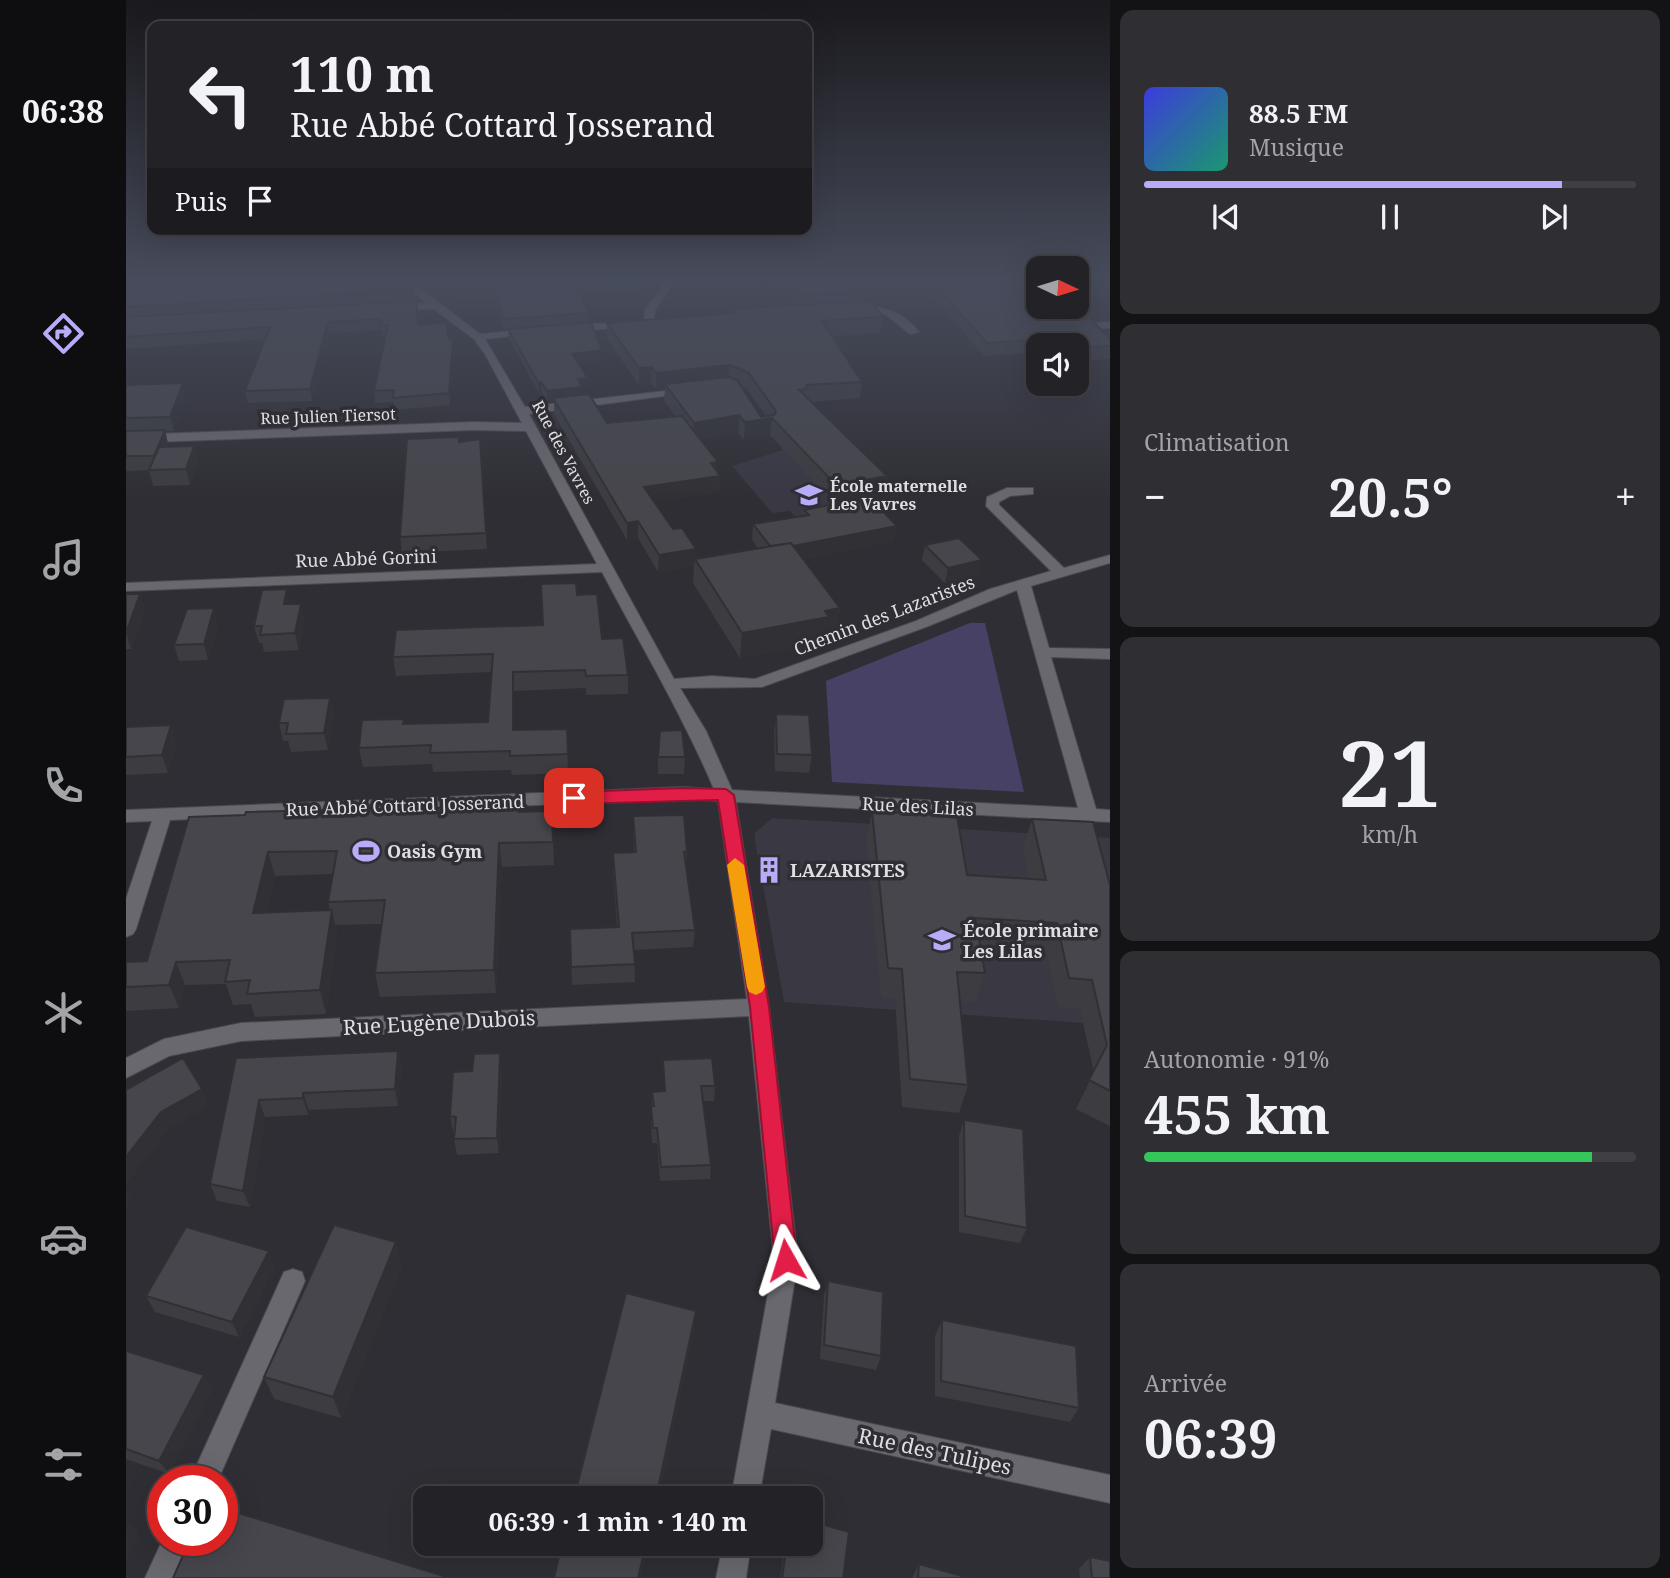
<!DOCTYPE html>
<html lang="fr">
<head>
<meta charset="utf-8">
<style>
	:root { --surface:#232227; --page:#2f2f33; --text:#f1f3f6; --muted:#a3a4a7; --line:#403f44; --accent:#b6acf8 }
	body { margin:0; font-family:"Noto Serif",serif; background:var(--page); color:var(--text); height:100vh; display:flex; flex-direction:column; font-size:26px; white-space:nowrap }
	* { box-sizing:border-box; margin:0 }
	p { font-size:23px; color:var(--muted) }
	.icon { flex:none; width:38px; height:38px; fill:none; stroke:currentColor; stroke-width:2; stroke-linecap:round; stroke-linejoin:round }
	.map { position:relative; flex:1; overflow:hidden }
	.sheet { display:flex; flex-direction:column; gap:10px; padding:10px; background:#131315; width:560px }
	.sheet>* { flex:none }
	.banner { position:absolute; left:21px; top:21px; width:665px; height:214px; border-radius:14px; box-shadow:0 7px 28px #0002,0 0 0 2px var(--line); background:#232227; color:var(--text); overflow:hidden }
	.needle { width:46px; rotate:94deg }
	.controls { position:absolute; left:900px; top:256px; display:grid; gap:14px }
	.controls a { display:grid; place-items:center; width:63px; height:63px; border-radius:14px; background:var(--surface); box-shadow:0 7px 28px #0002,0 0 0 2px var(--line); font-size:35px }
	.speed { position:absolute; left:21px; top:1465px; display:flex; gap:14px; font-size:35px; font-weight:700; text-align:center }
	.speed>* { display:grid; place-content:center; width:91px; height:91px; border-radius:50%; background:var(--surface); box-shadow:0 7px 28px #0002,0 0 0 2px var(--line); line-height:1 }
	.speed .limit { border:10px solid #d22; background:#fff; color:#111 }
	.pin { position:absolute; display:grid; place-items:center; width:60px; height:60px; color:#fff; margin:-30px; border-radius:14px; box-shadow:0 4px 10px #0006 }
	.me { position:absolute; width:77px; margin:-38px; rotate:354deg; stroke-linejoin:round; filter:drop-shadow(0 0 5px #0008) }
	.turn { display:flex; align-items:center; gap:24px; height:147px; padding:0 28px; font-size:32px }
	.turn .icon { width:91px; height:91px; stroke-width:2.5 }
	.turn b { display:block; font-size:49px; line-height:60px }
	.then { display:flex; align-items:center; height:66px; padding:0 28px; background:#0003; gap:14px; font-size:26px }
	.big { font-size:52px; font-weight:700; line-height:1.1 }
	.sheet .card { flex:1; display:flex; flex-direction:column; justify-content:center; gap:10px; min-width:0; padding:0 24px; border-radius:14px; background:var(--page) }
	.sheet .dial { align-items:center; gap:0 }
	.dial b { font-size:91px; line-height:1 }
	.song { display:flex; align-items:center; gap:21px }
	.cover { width:84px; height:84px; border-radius:10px; background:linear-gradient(135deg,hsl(240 70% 55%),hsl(160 70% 35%)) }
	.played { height:7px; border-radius:4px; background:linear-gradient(90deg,var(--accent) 85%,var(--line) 85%) }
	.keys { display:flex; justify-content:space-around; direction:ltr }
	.heat { display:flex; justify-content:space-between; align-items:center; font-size:38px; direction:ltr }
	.charge { height:10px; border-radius:5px; background:linear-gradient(90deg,#34c759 91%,var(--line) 0) }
	.trip { position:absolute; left:287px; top:1486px; width:410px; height:70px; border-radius:14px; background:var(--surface); box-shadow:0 7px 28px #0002,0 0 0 2px var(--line); font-weight:700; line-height:70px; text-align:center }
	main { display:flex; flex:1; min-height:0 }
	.tab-bar { display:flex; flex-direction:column; width:126px; justify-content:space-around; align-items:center; background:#0e0e10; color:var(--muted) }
	.tab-bar .icon { width:49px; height:49px }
	.tab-bar .selected { color:var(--accent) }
	.tab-bar b { font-size:32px; color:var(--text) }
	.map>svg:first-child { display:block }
	.built { fill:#393843 }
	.green { fill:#474265 }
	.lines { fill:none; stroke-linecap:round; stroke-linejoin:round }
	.minor-casing { stroke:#4b4a50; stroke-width:2 }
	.minor { fill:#69686f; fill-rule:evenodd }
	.wall { fill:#3c3c41; fill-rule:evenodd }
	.shaded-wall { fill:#313135 }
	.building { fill:#46464c; stroke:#313135; stroke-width:2 }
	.route { fill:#e11d48; stroke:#92132f; stroke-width:2 }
	.slow { fill:#f59e0b }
	.labels { text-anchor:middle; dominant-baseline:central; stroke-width:7; stroke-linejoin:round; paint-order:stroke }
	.far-street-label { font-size:16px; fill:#dfdfe3; stroke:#2f2e34 }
	.far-poi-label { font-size:16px; font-weight:bold; fill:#dfdfe3; stroke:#2f2e34; text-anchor:start }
	.street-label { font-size:18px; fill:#dfdfe3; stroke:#2f2e34 }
	.poi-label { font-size:18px; font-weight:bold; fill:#dfdfe3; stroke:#2f2e34; text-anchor:start }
	.near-street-label { font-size:21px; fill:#dfdfe3; stroke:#2f2e34 }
</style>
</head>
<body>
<main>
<nav class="tab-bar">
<b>06:38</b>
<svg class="icon selected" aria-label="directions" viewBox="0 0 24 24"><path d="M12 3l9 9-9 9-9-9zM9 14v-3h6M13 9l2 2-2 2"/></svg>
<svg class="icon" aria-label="music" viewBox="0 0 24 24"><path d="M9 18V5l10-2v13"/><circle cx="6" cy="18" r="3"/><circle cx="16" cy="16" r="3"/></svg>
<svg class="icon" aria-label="phone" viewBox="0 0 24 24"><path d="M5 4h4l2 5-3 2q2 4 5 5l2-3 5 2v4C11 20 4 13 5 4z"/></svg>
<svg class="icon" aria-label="climate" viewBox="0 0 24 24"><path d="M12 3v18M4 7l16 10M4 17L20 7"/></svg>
<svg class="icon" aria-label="car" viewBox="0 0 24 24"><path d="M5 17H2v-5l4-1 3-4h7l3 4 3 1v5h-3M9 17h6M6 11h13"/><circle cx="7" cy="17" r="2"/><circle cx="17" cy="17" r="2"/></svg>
<svg class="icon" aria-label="filters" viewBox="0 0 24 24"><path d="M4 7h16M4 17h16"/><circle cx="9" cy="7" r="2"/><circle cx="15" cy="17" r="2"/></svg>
</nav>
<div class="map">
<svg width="984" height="1578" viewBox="0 0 984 1578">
	<rect width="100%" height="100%" fill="#2f2e34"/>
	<!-- built -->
	<path class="built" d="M654,446L730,499L769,541L677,524L664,511L646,513L606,466L657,450Z
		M646,818L984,838V1025L658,1002L629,842V833Z"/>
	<!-- green -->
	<path class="green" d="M844,623H859L898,792L706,782L700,681Z"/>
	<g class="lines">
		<defs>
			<path id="minor" d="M270,278H281L354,334L408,329V333L404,334L359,339L399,407L565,388V392L561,393L403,414L548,679L586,676L629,679L790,621L864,589L925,571L860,506L861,497L881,488H907V494L884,496L873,502V505L938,568L984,555V563L905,586L923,648L984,649V659L925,657L970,809L984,810V822L610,802L643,1007L672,1260L649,1403L984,1475V1503L645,1429L633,1498H605L648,1260L623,1016L115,1041L43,1056L0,1078V1058L38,1039L115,1023L621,999L592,801L557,799L44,820L10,929L7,934L0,937V899L26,821L0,822V810L557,787L588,789C556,714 514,644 476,572L0,591V583L471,564L400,431L347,430L0,443V435L347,422L396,423L359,354L348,339L308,309L265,310L264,308L269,305L301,303ZM891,590L952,808L606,790L580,731L554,688L636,687L800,627Z
				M541,278H551L529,310L527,325L518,327L519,310Z
				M740,307C763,307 778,314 793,332L784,334L759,314H729L724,311Z
				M505,322L510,325L509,327L446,331L441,328L446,325Z
				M984,322V328L947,330L942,327L947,324Z
				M167,1269L176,1272L179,1281L92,1480H64L158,1272Z
				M37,1539L65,1540L49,1578H19Z
				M597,1544H625L620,1578H590Z"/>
		</defs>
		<!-- minor casing -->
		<use href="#minor" class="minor-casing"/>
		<!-- minor -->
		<use href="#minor" class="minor"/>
	</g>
	<!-- wall -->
	<path class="wall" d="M0,278L287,290L292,324L323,339L328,351L324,405L269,410L268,402L249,403L248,391L260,336L256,337V330L204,333L186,401L122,403L119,391L139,339L0,349Z
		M329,278H510L511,282V291L455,294L462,313V323L476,361L453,364L462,389L457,390V395L481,423L550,417L538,401L539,389L530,390L525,383L513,385L481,339V323L608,313V309L667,305L665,285L655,286L650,278H724L735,292L734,301L757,317L754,333L706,336L736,382L734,398L685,402L761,476L758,494L707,503L644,435L618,440L612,433L574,439L594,476L593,492L529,502L547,529L569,558L632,548L626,540L627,524L678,516V510L769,541L677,559L714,608L710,632L700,634L699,642L614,658L567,583L568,566L532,572L512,538L501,540L428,414V401L421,402L416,392L413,393L383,339L382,329H378L368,298H360L359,295V298L334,300ZM615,386L621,389L640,416L635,417Z
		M792,278H912L951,320L984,339V359L950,361V345H912V353L858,356L792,279Z
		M950,278H984V293L979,300L950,284Z
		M0,385L61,397L48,431H39L42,444L41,447L72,462L64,485L27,486L23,470L0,471Z
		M333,437V442L354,439L361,549L276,553L274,537Z
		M799,545L856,560L852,575L819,583L796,560Z
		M0,594H14L19,610L5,649H0Z
		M451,595L476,639L502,675V694L460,695V688L388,691V730L441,729L442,773L386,775L385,770L307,772L306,764L237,767L233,748L279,724L362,722L365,672L270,676L267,657L417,625Z
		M164,604H175L178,620L173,650L138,652L136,643H133L128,626Z
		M92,624L82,660L53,661L48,645Z
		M204,698L208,715L202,750L165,752L162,741H157L153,723Z
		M650,714L686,755L683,773L649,771L648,731Z
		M0,727L50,743L42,773L0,775Z
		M532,757H559L558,774H532Z
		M746,811L841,875L903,879L897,848L906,819L984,885V1126L950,1109L968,1072L954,1009L932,1007L920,952L855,948L859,973L850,1002L834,1001L842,1085L833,1113L776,1107L769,998L755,997L740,840Z
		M394,812L427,835L428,865L376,867L370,993L254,997L249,973L256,924L209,925L211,934L200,1014L129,1017L125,1004L107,1005L100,984L59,985L53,1008L0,1011V962L21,961L63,817ZM207,874L202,902L204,910L140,913L149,876Z
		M507,816L561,852L560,869L569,930L567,947L508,950L509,982L446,985L444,929L491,927L487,870V853L508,852Z
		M272,1051L276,1068L272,1106L183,1110L182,1115L139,1117L124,1207L91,1201L84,1184L110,1058Z
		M537,1060L589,1086L588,1101H577L585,1165L584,1179L534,1181L531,1143H526L525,1121L526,1092L538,1091Z
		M376,1069L373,1153L331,1155L328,1139L329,1132H327L324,1116Z
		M838,1120L901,1228L894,1243L833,1232V1136Z
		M276,1266L215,1418L148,1399L138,1377Z
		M149,1267L113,1337L29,1312L20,1296Z
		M702,1281L755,1356L750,1370L694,1359L698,1296Z
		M816,1320L953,1408L944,1422L809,1396V1336Z
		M0,1351L78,1375L86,1390L43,1474L0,1459Z
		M659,1544H684L717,1578H654Z
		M964,1557L984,1578H954L953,1569Z
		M793,1564L843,1578H786Z"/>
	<!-- shaded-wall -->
	<path class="shaded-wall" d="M984,286V293L979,300L982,289Z
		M954,309L951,321L941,325L944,312Z
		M202,322L204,333L186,401L184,389Z
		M327,339L328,351L324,405L323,393Z
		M476,350V361L447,364L446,354Z
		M603,365L602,381L539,384V389L530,390V373Z
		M526,367L525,383L513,385V368Z
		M462,378V389L457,390V398H427L428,401L421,402V391L452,379Z
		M412,382H415L416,392L413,393Z
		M57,383L61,397L48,431L44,417Z
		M613,415L612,433L567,440L568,423Z
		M646,418L644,435L618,440L619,422Z
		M39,430L42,444L32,470L28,456Z
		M68,446L72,462L64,485L60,469Z
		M592,462L591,476H594L593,492L518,504V487L585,463Z
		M761,476L758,494L707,503L710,485Z
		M512,521V538L501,540V523Z
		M771,526L769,541L646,565L647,550Z
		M570,549L568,566L532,572L533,555Z
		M856,560L852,575L819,583L822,568Z
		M161,589L165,605L158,604Z
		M14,594L19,610L5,649L0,633Z
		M175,604L178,620L173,650L169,633Z
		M88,608L92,624L82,660L78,644Z
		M714,608L710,632L700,634L699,642L614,658L616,633L699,611Z
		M387,672L388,691V749L387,730Z
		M204,698L208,715L202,750L198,733Z
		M45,725L50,743L42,773L36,755Z
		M373,843L376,867L370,993L368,970Z
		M142,852L149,876L134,937L127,913Z
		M206,910L211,934L200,1014L194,990Z
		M50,962L59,985L53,1008L43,985Z
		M272,1051L276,1068L272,1106L269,1089Z
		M374,1053L376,1069L373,1153L371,1138Z
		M76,1089L83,1106L43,1129L0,1185V1157L35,1112Z
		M177,1093L183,1110L182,1115L177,1098Z
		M133,1100L139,1117L124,1207L117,1191Z
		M0,1189L5,1199L0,1207Z
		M270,1242L276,1266L215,1418L207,1397Z
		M143,1251L149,1267L113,1337L106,1322Z
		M570,1311L568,1334L533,1498H530Z
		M78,1375L86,1390L43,1474L33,1461Z
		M0,1519L13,1535L0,1560Z
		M520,1544H523L515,1578H512Z"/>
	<!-- building -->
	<path class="building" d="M0,278H271L287,290L0,307Z
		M330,278H510L511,282L451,284L462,313L377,319L368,288H359L358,285V288L333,290Z
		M667,278H724L735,292L668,296Z
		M803,278H912V306L950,305L954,309L944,312V317L950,320L965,319L984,339V346L951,348L950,345H947L941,338L861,343Z
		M962,278H984V286L982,289Z
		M290,301L292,324L320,323L323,339H327L323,393L267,398L268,390L248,391L262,325H255V319L202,322L184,389L119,391L144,327L0,337V317Z
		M744,301L757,317L696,321L736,382L681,385L680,389L673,390L761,476L710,485L646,418L619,422L613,415L568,423L539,384L602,377L611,380L635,417L648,415L650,411L622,372L603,365L530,373L526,367L513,368L481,323L609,313L608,309Z
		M465,322L476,350L446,354L462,378L452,379L456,387L421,391L415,382H412L382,329Z
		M57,383L44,417L0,418V385Z
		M463,394L481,423L556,416L592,462L585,463L594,476L518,487L547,529L556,528L570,549L533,555L512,521L501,523L427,398Z
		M39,430L28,456H0V431Z
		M333,437V442L354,439L360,533L274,537L281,439Z
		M68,446L60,469L23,470L33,447Z
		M743,497L771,526L667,546L665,543L644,546L627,524L683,515L678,510Z
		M833,538L856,560L822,568L799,545Z
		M665,543L714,608L699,611L703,617L616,633L569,559Z
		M450,583L451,595L471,594L476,639L497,638L502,675L460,676L459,670L387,672V730L441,729L442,754L384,756V751L304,753L305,745L233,748L236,720L278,719L277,724L362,722L367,654L267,657L270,630L417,625L415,584Z
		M161,589L158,604H175L169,633L134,635L136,626H128L136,590Z
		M0,594H14L0,633Z
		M88,608L78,644L48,645L61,609Z
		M204,698L198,733L160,734L162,723H153L158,699Z
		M650,714L683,715L686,755L651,754Z
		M45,725L36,755L0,757V727Z
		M556,730L559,757H532L534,731Z
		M393,806V812L426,811L427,842L373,843L368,970L249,973L259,900L202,902L211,851L142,852L127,913L206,910L194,990L121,994L124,980L99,982L104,960L50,962L43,985L0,987V962L21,961L63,817L119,815L120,812Z
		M746,811L831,816L841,875L920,880L906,819L967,822L984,885V1091L963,1080L981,1045L966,980L943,978L931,923L849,918L859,973L831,972L842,1085L784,1079L776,969L762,968Z
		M558,815L561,852H558L569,930L506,933L509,964L445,967L444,929L493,927L487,853L510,852L507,816Z
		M272,1051L269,1089L177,1093V1098L133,1100L117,1191L84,1184L110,1058Z
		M374,1053L371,1138L328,1139L330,1117L324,1116L327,1072L346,1071L348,1054Z
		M57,1058L76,1089L35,1112L0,1157V1090Z
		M586,1058L589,1086H575L585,1165L535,1167L531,1128H527L525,1106H528L526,1092L539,1091L537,1060Z
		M838,1120L897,1129L901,1228L839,1216Z
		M208,1225L270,1242L207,1397L138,1377Z
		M60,1227L143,1251L106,1322L20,1296Z
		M702,1281L757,1292L755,1356L698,1345Z
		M500,1293L570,1311L530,1498H448Z
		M816,1320L950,1346L953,1408L815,1381Z
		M0,1351L78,1375L33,1461L0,1449Z
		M96,1508L324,1578H47L64,1540H96Z
		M684,1521L723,1532L717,1578H656L661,1544H684Z
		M436,1544H520L512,1578H428Z
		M964,1557L984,1561V1578H966Z
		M793,1564L843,1578H792Z"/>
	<!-- sky -->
	<linearGradient id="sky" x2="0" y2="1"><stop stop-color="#1a191d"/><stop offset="0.56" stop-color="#474c5c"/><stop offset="1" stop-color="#474c5c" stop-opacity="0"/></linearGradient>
	<rect width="984" height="499" fill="url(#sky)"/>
	<!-- route -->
	<path class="route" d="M557,788L600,789L608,795L643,1007L671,1260L668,1268L660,1271L652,1268L649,1260L624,1007L592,800L448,804L440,798L448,792Z"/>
	<!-- slow -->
	<path class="slow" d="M609,858L618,865L639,987L636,992L630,995L623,992L621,987L601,865Z"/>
	<!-- icons -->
	<defs>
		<symbol id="school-bare" viewBox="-9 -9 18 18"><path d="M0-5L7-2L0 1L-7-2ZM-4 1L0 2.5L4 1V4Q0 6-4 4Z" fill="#b6acf8" stroke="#2f2e34" stroke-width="2.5" paint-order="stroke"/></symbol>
		<symbol id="stadium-bare" viewBox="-9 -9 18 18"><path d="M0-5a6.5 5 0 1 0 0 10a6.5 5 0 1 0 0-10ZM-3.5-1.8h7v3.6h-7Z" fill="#b6acf8" stroke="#2f2e34" stroke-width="2.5" paint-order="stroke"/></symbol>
		<symbol id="building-bare" viewBox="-9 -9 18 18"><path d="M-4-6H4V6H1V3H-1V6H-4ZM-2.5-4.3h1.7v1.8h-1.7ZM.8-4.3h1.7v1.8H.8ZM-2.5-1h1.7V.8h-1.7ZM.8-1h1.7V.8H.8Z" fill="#b6acf8" stroke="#2f2e34" stroke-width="2.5" paint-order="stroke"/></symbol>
	</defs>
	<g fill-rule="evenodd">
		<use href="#school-bare" x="664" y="476" width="38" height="38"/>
		<use href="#stadium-bare" x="221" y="832" width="38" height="38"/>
		<use href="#building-bare" x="624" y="851" width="38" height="38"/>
		<use href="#school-bare" x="797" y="921" width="38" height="38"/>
	</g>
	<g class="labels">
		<!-- far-street labels -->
		<g class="far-street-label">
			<text transform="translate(202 416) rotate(-2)">Rue Julien Tiersot</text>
			<text transform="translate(438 452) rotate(62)">Rue des Vavres</text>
		</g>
		<!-- far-poi labels -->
		<g class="far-poi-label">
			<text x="704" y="486">École maternelle<tspan x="704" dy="18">Les Vavres</tspan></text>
		</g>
		<!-- street labels -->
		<g class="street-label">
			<text transform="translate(240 558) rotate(-2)">Rue Abbé Gorini</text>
			<text transform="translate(758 615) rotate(-21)">Chemin des Lazaristes</text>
			<text transform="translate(279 805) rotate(-2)">Rue Abbé Cottard Josserand</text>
			<text transform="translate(792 806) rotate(3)">Rue des Lilas</text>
		</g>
		<!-- poi labels -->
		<g class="poi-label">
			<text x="261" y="851">Oasis Gym</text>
			<text x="664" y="870">LAZARISTES</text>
			<text x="837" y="930">École primaire<tspan x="837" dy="21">Les Lilas</tspan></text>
		</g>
		<!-- near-street labels -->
		<g class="near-street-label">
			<text transform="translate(313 1022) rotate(-3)">Rue Eugène Dubois</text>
			<text transform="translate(809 1451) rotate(12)">Rue des Tulipes</text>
		</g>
	</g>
</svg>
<div class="controls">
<a><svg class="needle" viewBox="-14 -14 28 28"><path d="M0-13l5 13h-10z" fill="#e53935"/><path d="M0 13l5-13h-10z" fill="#a3a4a7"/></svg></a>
<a><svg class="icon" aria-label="sound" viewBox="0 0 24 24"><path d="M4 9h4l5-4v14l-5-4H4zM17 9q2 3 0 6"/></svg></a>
</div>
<div class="speed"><div class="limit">30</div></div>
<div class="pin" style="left:448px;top:798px;background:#d93025"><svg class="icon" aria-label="arrive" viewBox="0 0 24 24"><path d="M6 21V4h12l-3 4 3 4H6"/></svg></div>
<svg class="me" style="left:660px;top:1260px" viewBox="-20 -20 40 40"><path d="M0-17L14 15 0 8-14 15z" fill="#e11d48" stroke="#fff" stroke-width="4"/></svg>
<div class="trip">06:39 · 1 min · 140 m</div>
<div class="banner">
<div class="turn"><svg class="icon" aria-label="left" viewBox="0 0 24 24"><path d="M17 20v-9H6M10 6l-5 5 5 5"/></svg><div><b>110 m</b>Rue Abbé Cottard Josserand</div></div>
<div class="then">Puis<svg class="icon" aria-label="arrive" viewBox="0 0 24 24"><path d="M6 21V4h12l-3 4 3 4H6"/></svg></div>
</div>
</div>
<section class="sheet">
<div class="card">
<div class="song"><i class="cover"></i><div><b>88.5 FM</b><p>Musique</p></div></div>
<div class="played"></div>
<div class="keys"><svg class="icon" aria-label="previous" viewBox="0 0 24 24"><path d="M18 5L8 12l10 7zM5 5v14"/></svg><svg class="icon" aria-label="pause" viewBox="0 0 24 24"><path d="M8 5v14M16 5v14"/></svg><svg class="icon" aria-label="next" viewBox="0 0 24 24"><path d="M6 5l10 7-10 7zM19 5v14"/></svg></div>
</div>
<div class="card"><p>Climatisation</p>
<div class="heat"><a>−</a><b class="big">20.5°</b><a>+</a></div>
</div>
<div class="card dial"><b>21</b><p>km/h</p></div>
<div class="card"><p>Autonomie · 91%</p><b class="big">455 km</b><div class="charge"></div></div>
<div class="card"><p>Arrivée</p><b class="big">06:39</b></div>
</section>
</main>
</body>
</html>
